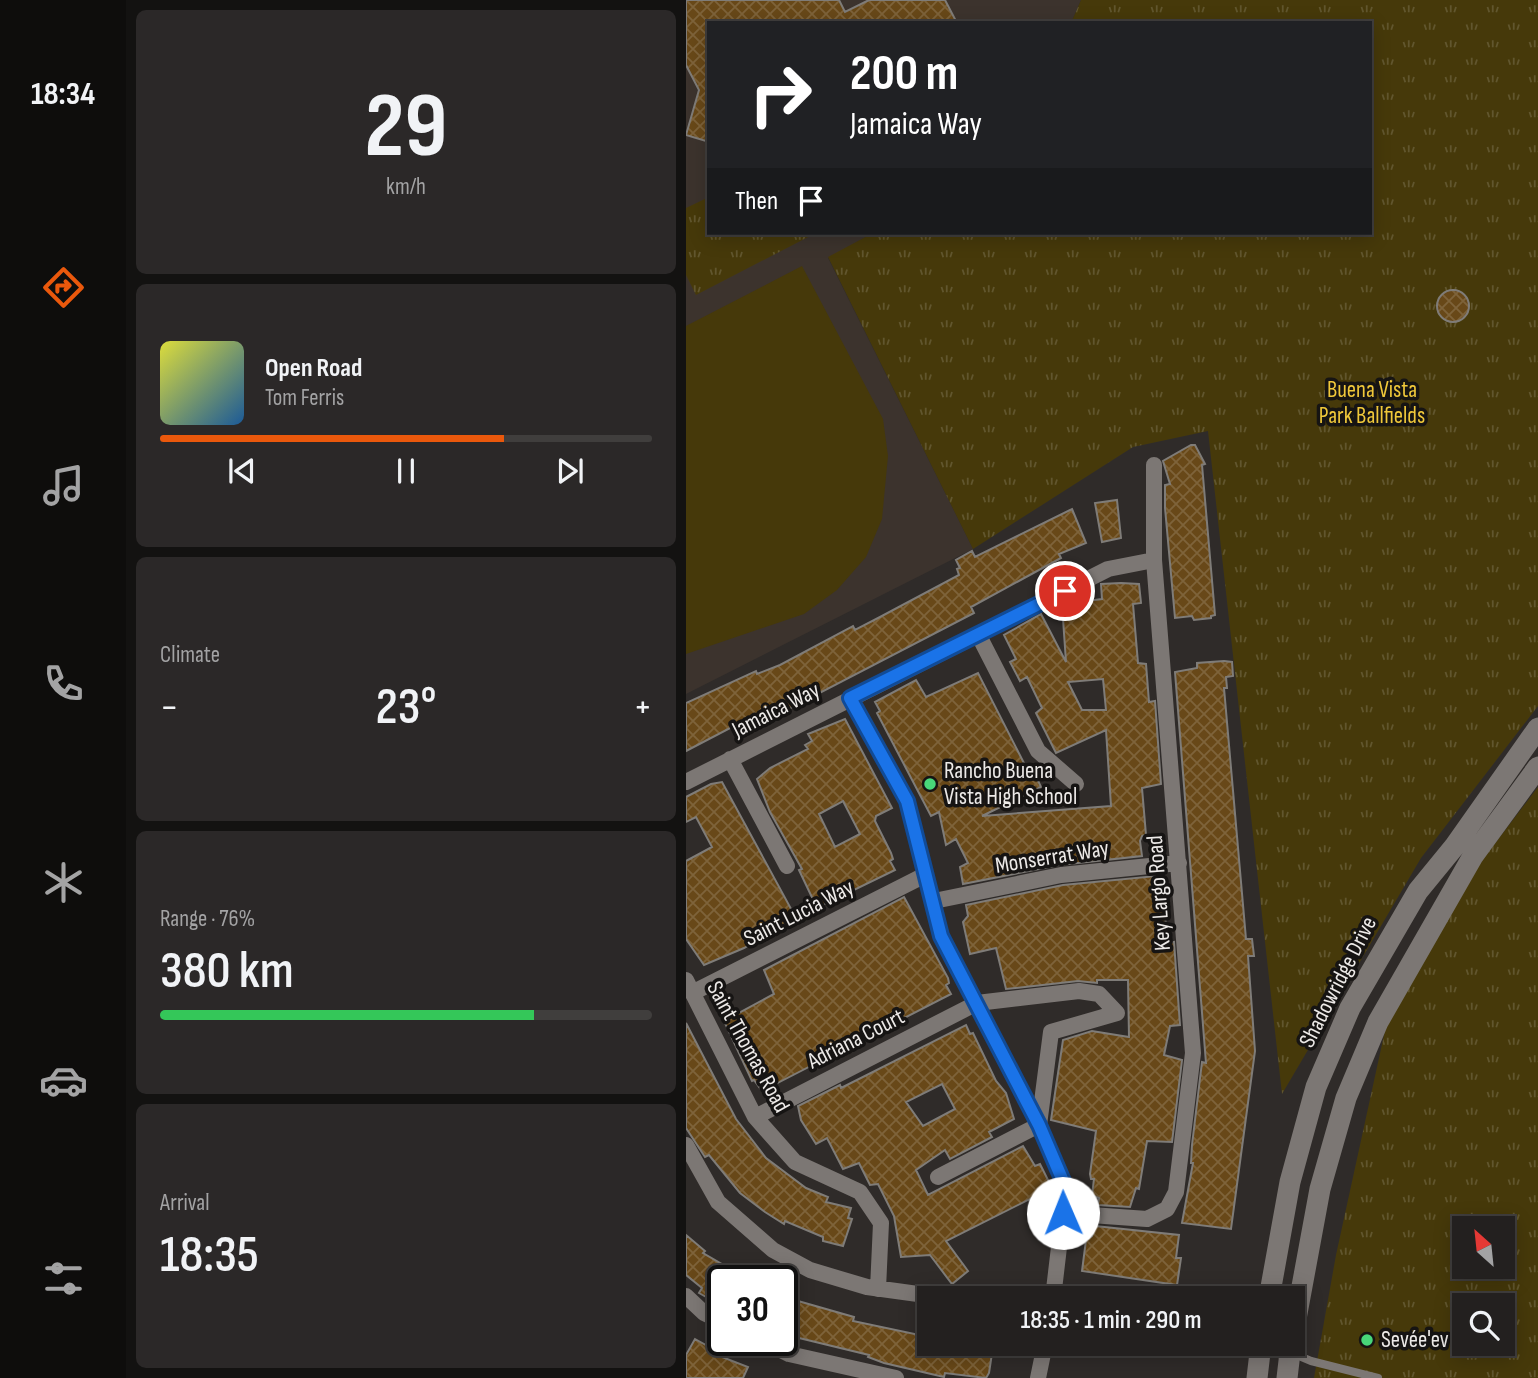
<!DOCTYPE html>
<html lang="en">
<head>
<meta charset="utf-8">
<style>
	:root { --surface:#23201f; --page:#2b2828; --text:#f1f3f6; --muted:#a3a3a4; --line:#403e3d; --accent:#ea580c }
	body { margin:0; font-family:"Sofia Sans Condensed",sans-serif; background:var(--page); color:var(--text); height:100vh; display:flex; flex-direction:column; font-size:26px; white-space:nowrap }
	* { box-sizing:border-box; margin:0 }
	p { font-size:23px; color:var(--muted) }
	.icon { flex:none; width:38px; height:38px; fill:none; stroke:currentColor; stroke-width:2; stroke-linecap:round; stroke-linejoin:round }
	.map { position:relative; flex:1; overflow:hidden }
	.panel { display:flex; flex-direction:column; gap:10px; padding:10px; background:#131211; width:560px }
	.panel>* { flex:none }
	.top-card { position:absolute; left:21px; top:21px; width:665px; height:214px; border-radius:0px; box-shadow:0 4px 18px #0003,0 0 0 2px var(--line); background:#202124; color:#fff; overflow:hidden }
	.needle { width:46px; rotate:333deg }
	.fabs { position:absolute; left:766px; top:1216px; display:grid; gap:14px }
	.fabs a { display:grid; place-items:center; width:63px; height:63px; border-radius:0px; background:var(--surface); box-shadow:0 4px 18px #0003,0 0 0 2px var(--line); font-size:35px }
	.speed { position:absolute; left:21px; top:1265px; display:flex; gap:14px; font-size:35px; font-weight:700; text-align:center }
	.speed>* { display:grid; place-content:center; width:91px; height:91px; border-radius:50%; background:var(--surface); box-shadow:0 4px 18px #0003,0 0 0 2px var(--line); line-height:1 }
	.speed .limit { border:4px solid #111; border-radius:10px; background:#fff; color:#111 }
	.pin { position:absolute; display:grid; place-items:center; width:60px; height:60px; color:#fff; margin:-30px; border:4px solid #fff; border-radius:50%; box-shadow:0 2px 7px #0007 }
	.me { position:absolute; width:77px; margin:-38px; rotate:359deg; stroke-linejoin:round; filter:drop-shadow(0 0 5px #0008) }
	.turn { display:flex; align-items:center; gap:24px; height:147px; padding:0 28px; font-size:32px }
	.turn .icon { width:91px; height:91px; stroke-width:2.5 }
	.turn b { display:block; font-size:49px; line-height:60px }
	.then { display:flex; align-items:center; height:66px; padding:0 28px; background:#0003; gap:14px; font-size:26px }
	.big { font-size:52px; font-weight:600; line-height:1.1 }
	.panel .card { flex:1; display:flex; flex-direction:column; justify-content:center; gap:10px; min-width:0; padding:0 24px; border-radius:10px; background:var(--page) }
	.panel .dial { align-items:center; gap:0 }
	.dial b { font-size:91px; line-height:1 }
	.song { display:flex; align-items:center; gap:21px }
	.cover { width:84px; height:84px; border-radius:10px; background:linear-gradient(135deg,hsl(60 70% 55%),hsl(210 70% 35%)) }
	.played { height:7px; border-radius:4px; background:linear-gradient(90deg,var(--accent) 70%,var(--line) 70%) }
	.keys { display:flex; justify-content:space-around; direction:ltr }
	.heat { display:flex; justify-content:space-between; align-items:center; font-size:38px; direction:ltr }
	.charge { height:10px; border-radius:5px; background:linear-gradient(90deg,#34c759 76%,var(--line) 0) }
	.trip { position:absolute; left:231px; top:1286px; width:388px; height:70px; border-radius:0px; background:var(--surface); box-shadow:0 4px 18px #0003,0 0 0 2px var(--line); font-weight:600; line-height:70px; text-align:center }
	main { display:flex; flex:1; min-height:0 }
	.menu { display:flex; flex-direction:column; width:126px; justify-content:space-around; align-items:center; background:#0e0d0c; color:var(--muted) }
	.menu .icon { width:49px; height:49px }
	.menu .selected { color:var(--accent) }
	.menu b { font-size:32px; color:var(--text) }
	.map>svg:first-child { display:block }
	.built { fill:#3c332d }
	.grass { fill:#46390a }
	.park { fill:url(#park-tufts); fill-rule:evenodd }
	.building { fill:url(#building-cross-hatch); stroke:#7f7c78; stroke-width:2; fill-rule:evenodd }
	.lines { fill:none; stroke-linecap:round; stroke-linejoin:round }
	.lane { stroke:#7c7774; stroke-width:8 }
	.street { stroke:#7c7774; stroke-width:16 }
	.secondary { stroke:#7c7774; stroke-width:21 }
	.route-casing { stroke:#114b97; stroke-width:18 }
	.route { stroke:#1a73e8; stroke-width:12 }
	.poi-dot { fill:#48d779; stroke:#161413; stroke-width:2.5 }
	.labels { text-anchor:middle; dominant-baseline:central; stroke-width:7; stroke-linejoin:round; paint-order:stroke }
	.park-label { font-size:23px; fill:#f0c83a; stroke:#161413 }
	.street-label { font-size:23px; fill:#edeae8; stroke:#161413 }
	.poi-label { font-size:23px; fill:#edeae8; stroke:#161413; text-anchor:start }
</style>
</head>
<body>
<main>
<nav class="menu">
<b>18:34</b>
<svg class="icon selected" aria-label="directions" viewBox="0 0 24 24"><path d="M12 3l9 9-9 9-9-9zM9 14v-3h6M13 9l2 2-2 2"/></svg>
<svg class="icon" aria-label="music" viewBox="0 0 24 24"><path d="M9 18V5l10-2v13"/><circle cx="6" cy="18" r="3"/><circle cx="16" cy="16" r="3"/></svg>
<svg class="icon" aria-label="phone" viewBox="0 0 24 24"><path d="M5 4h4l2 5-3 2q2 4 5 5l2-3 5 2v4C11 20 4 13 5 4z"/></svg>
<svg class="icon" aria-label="climate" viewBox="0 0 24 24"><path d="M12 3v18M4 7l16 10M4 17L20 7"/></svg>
<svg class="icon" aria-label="car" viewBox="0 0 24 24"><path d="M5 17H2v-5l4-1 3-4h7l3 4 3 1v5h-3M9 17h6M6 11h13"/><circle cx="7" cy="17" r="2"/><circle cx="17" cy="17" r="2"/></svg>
<svg class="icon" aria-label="filters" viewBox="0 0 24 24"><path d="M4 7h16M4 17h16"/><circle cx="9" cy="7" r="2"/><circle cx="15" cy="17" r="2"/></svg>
</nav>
<section class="panel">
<div class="card dial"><b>29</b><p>km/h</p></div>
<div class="card">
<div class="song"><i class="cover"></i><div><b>Open Road</b><p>Tom Ferris</p></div></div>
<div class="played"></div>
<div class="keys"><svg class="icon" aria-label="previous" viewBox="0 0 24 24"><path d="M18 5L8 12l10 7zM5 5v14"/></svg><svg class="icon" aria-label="pause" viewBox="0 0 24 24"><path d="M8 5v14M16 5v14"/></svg><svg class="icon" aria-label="next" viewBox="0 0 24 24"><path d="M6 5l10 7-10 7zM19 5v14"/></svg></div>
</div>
<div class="card"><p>Climate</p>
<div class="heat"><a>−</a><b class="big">23°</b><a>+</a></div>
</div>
<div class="card"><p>Range · 76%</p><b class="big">380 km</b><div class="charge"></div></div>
<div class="card"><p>Arrival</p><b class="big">18:35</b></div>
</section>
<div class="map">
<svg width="852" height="1378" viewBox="0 0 852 1378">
	<defs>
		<pattern id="park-tufts" width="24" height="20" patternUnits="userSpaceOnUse" patternTransform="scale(1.75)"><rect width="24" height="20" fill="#46390a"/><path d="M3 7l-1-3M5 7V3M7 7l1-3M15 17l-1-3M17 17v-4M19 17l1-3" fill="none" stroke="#61562e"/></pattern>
		<pattern id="building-cross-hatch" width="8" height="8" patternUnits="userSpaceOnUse" patternTransform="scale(1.75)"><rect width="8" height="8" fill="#684818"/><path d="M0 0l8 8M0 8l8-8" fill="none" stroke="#7e633a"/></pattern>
	</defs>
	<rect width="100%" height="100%" fill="#2f2b29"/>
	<!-- built -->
	<path class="built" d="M0,0H395L385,23H23V233H187L142,258L287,549L0,694Z"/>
	<!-- grass -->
	<path class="grass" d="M116,266L197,419L202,456L196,519L180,557L151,590L118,614L0,654V326Z"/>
	<!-- park -->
	<path class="park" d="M395,0H852V706L735,858L596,1094L522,431L447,447L287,549L142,257L187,233H684V23H385Z
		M23,197V233H130L10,295L0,275V208Z
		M852,787V1378H628L650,1255L712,971ZM779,1228H817V1267H779ZM779,1306H817V1344H779Z"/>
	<!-- building -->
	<path class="building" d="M0,0H153L159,12L183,0H259L271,23H23V142L0,135L13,90L0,65Z
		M751 306a16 16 0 1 1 32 0a16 16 0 1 1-32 0Z
		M505,445H509L519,464L516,465L529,615L525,616V618L508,620L506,616L489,618L479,508V485L484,484L477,461Z
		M431,500L435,538L416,542L409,503Z
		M386,509L400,543L373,554L375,558L285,607L288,613L97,712L92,703L0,751V703L70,671L71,674L94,665L167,626L169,630L194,617L273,575L271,569L274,568L270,560L286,551L289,557Z
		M435,583L453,584L455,603L447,604L452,663L460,664L463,702L469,701L475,784L456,788L460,835L456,836L454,841L456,856L373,865L277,884L274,867L282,863L270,839L260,845L253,812L245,816L191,713L194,711L189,702L230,680L240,697L292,673L342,771L347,770L355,787L296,816L425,806L420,730L370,753L350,713L356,708L341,677L334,681L324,662L330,659L318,635L355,614L380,662L376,604L416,599L415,584ZM417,679L420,710H396L382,682Z
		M538,661L546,662L547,676L540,677L541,688H538L560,939H566L568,956H562L569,1051L545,1229L496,1223L507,1163H505L506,1145L516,1062L520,1063L489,672L511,668V663Z
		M159,719L206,808L190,816L189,821L205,853L207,859L204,861L209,870L131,908L113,870L116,869L84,812L71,779L84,768L122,749L119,745L126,741L122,734ZM157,801L174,834L149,847L133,814Z
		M36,782L110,918L58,948L18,965L0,939V861L26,847L10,817L0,822V797L25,784Z
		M470,876L472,899H478L481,943L488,942L494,1025L484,1026L478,1055L496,1060L486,1142L461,1141L453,1189L450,1188L444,1207L412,1205L413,1198L406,1195L408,1179H405L404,1174L410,1131L365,1120L377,1040L406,1031L443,1037L442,980H411V983L392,981L320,989L310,948L284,954L277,922L282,916L280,905L377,885Z
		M218,897L262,978L263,983L260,985L265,994L76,1091L68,1080L66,1081L38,1021L88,994L78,970Z
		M0,1023L50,1119L80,1158L120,1188L142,1197L140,1202L165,1208L162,1218L166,1219L157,1246L137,1241V1237L99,1221L98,1224L79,1212L54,1193L23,1155L19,1157L0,1128Z
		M280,1025L284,1034L287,1033L310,1081L320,1093L328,1119L303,1132L306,1137L264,1159L259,1150L230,1170L242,1195L337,1146L349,1166L354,1164L366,1188L260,1241L282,1271L266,1284L244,1255L215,1257L208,1216L192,1184L184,1185L173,1163L157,1169L141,1138L130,1144L115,1120L112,1106L154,1085L155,1088ZM256,1084L269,1109L237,1126L220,1102Z
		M409,1226L493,1235L490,1258H495L491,1285L396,1271L400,1240L406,1236Z
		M0,1235L19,1251L17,1253L65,1281H37V1300L32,1297L29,1302L13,1293L16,1288L0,1275Z
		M105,1299L168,1317L167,1321L243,1337V1344L307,1347L303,1373L300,1378L259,1373L258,1377L198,1363L182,1357L183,1355L113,1338L112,1342L96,1337V1303L103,1306Z
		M9,1339L25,1348L23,1352L62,1367L57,1378H0V1355Z"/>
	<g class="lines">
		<!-- lane -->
		<path class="lane" d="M606,1353L625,1361L692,1378"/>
		<!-- street -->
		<path class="street" d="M292,634L352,751L390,784
			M164,698L221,801L255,936L353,1125L380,1188L367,1298
			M44,759L101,866
			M0,782L422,569L468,560
			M248,901L375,875L493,863
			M0,980L69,1117L109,1162L174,1192L195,1223L192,1289
			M6,993L239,875
			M69,1117L291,1003L393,991L413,994L431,1013L365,1032L353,1125L252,1177
			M0,1145L32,1202L87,1250L124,1270L181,1287L261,1298
			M377,1213L461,1219L481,1209L490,1192L507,1053L468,560V465
			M0,1296L18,1313L37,1322
			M75,1340L103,1354L210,1378
			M559,1344L604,1352
			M352,1378L359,1344"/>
		<!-- secondary -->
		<path class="secondary" d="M583,1298L604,1182L630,1087L664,1008L732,891L768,847L852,728
			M607,1335L634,1189L660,1098L692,1022L787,856L852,767
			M571,1378L575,1344
			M601,1378L605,1344"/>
	</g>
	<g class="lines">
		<defs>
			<path id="route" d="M377,1213L380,1188L353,1125L255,936L221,801L164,698L379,591"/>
		</defs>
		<!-- route casing -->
		<use href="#route" class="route-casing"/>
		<!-- route -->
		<use href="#route" class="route"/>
	</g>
	<!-- markers -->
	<g class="poi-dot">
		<circle cx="244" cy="784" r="7"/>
		<circle cx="681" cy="1340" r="7"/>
	</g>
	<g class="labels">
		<!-- park labels -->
		<g class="park-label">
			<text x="686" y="390">Buena Vista<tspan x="686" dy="26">Park Ballfields</tspan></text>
		</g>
		<!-- street labels -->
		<g class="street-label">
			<text transform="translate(90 710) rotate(-27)">Jamaica Way</text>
			<text transform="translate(366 857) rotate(-9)">Monserrat Way</text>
			<text transform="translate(473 893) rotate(-94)">Key Largo Road</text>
			<text transform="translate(113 913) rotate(-27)">Saint Lucia Way</text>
			<text transform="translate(652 982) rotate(-63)">Shadowridge Drive</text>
			<text transform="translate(170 1039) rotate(-27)">Adriana Court</text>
			<text transform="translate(62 1047) rotate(61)">Saint Thomas Road</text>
		</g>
		<!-- poi labels -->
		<g class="poi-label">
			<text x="258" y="771">Rancho Buena<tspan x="258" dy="26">Vista High School</tspan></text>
			<text x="695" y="1340">Sevée'ev</text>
		</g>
	</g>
</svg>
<div class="fabs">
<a><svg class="needle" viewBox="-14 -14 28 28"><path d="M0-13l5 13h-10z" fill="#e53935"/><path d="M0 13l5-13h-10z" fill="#a3a3a4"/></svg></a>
<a><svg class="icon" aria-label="search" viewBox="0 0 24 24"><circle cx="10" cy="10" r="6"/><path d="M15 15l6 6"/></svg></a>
</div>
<div class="speed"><div class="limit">30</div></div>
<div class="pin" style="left:379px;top:591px;background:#d93025"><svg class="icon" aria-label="arrive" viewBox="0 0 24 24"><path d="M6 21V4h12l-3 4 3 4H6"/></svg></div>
<svg class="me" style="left:377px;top:1213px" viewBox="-20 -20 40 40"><circle r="19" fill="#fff"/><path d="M0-13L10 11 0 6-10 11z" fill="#1a73e8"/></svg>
<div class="trip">18:35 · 1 min · 290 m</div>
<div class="top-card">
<div class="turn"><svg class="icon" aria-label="right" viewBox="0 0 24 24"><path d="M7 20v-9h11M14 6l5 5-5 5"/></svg><div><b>200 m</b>Jamaica Way</div></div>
<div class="then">Then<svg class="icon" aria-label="arrive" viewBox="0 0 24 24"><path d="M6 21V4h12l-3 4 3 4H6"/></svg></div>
</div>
</div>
</main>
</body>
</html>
